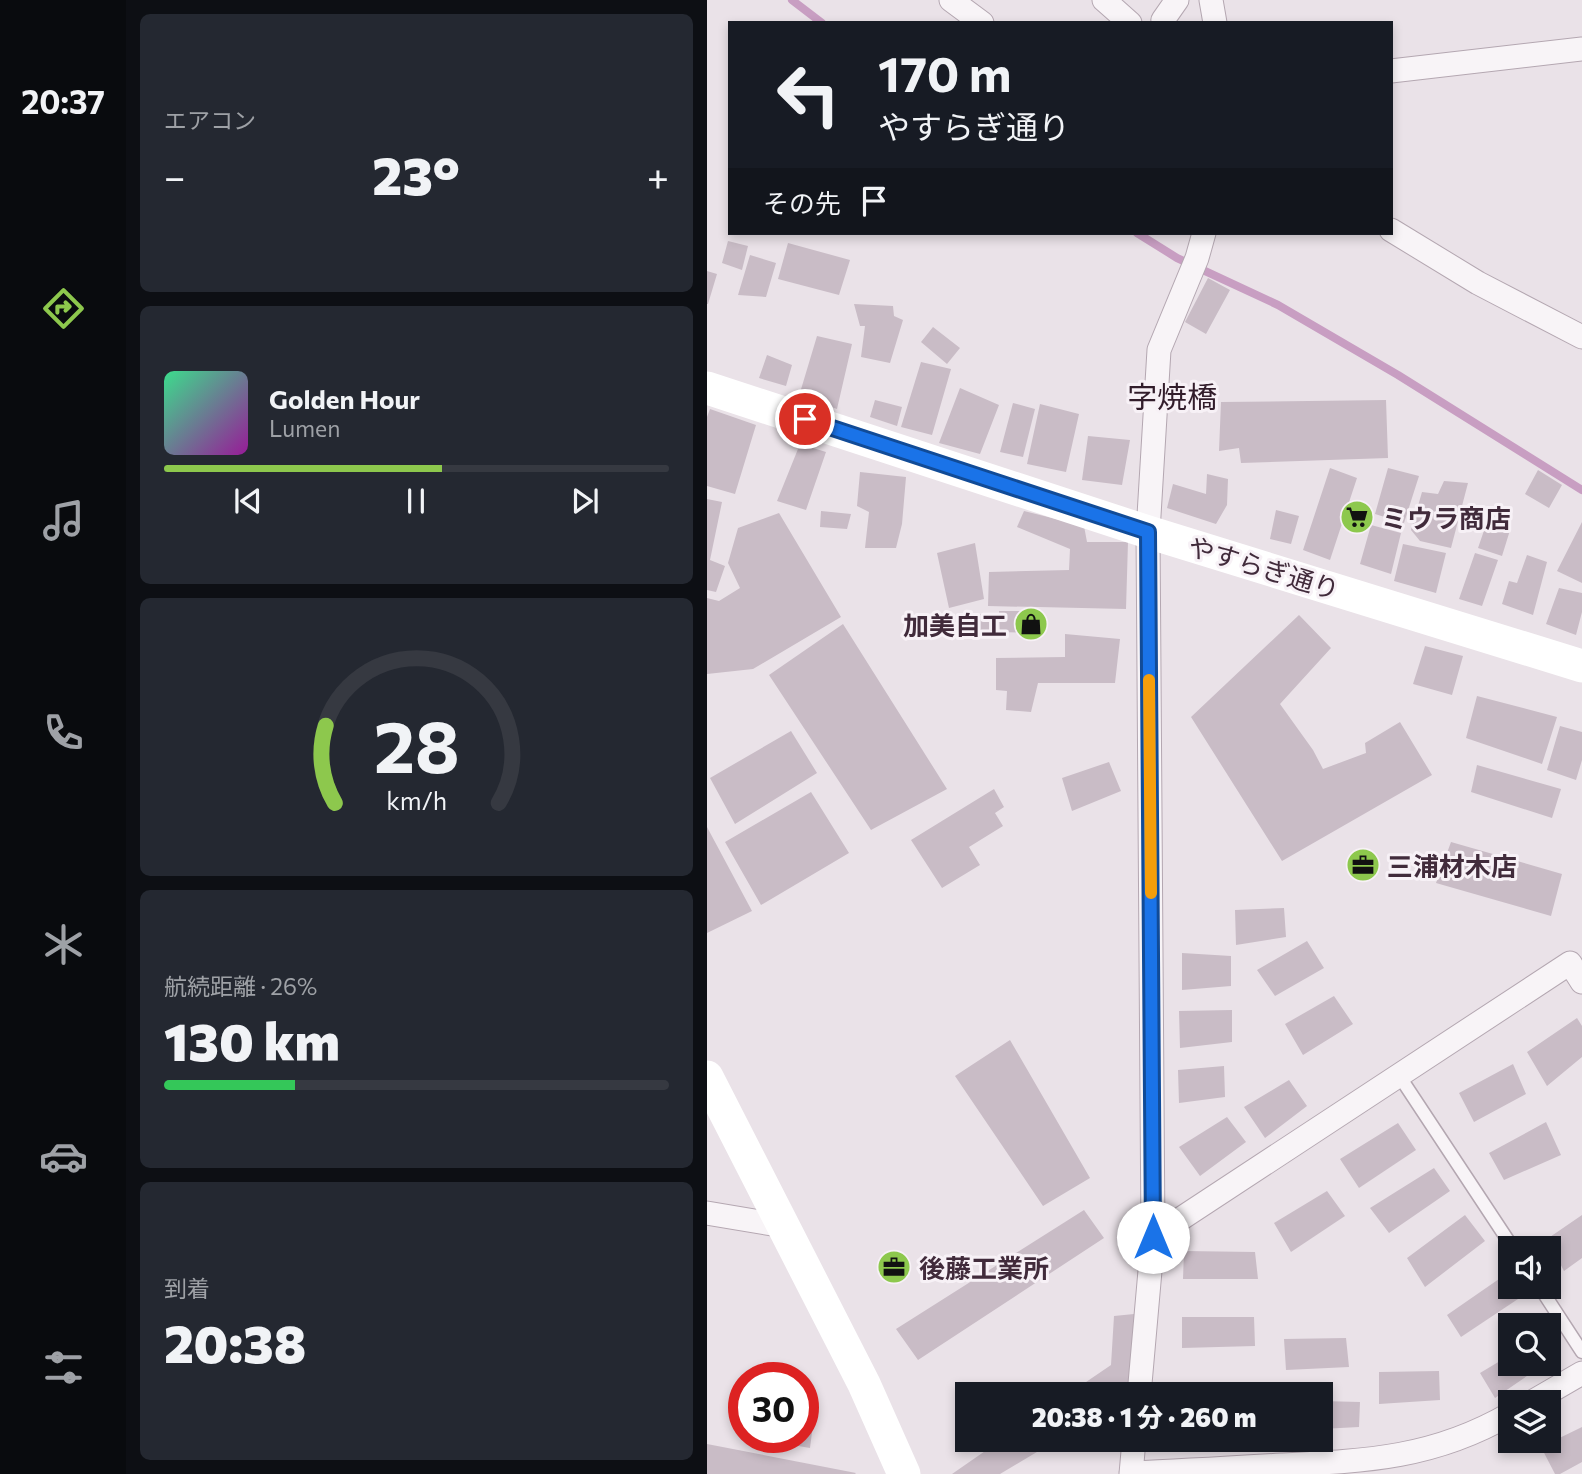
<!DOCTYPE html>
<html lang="ja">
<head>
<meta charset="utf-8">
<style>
	:root { --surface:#171b24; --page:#242831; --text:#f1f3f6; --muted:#9ea1a6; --line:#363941; --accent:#8dc84d }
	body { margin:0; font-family:Commissioner,"Noto Sans JP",sans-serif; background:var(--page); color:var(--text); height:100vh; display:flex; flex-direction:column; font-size:26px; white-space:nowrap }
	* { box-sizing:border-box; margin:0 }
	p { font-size:23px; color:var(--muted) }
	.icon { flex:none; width:38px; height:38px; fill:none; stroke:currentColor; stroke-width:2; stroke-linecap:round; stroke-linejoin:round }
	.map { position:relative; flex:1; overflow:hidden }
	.sheet { display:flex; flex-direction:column; gap:14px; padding:14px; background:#0d0f14; width:581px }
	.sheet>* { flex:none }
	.top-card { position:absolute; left:21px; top:21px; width:665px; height:214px; border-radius:0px; box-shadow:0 4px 10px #0003; background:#171b24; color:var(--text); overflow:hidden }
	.buttons { position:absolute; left:791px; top:1236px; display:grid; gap:14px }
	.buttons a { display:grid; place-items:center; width:63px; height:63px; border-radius:0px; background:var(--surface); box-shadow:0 4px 10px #0003; font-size:35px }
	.speed { position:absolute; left:21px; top:1362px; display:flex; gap:14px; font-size:35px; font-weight:700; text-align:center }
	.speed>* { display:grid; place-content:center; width:91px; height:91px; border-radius:50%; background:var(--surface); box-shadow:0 4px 10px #0003; line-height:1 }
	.speed .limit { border:10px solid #d22; background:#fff; color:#111 }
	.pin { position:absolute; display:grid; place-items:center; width:60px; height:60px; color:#fff; margin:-30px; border:4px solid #fff; border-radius:50%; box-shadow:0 2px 7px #0007 }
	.me { position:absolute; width:77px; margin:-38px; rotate:0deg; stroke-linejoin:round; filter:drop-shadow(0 0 5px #0008) }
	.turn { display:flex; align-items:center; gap:24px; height:147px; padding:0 35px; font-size:32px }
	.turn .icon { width:91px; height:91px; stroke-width:2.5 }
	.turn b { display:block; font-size:49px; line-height:60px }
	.then { display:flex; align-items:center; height:66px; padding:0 35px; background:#0003; gap:14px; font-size:26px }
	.big { font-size:52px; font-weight:800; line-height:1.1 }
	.sheet .card { flex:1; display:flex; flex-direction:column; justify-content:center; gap:10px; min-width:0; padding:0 24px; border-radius:10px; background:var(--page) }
	.sheet .dial { align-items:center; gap:0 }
	.dial svg { height:182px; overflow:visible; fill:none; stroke:var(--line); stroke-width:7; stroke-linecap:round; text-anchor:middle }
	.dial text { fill:var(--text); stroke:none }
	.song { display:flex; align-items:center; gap:21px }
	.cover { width:84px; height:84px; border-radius:10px; background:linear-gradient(135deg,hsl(150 70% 55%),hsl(300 70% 35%)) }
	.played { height:7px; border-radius:4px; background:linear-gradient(90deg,var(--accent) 55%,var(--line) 55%) }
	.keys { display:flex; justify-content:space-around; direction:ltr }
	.heat { display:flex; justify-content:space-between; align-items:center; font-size:38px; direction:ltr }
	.charge { height:10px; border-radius:5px; background:linear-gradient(90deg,#34c759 26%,var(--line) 0) }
	.trip { position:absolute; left:248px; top:1382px; width:378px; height:70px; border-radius:0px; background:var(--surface); box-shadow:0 4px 10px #0003; font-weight:800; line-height:70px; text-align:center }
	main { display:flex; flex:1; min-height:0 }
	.tab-bar { display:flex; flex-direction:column; width:126px; justify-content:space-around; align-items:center; background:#090b0e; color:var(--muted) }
	.tab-bar .icon { width:49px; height:49px }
	.tab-bar .active { color:var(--accent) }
	.tab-bar b { font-size:32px; color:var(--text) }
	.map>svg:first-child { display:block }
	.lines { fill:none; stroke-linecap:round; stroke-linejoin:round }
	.stream { stroke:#c89ec2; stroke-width:8 }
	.building { fill:#c9bcc6 }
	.lane-casing { stroke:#b4a7b1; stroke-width:15 }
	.street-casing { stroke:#b4a7b1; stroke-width:25 }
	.lane { stroke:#f8f4f7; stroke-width:12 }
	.street { stroke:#f8f4f7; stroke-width:23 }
	.secondary { stroke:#fff; stroke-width:33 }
	.route-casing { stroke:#114b97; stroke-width:18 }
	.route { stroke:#1a73e8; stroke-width:12 }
	.slow { stroke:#f59e0b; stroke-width:12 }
	.labels { text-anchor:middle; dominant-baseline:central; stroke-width:6; stroke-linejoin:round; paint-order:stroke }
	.poi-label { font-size:26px; font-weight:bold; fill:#412b3b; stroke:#f7f1f6; text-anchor:start }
	.street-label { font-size:26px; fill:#412b3b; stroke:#f7f1f6 }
	.quarter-label { font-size:30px; fill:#321d2b; stroke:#f7f1f6 }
</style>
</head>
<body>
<main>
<nav class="tab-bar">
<b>20:37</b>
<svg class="icon active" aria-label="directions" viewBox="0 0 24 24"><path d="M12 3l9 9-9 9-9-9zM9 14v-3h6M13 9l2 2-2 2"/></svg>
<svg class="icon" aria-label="music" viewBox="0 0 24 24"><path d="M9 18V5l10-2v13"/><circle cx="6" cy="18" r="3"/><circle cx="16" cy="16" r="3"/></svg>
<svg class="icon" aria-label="phone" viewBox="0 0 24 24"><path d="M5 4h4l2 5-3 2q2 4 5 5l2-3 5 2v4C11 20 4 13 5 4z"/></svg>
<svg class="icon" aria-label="climate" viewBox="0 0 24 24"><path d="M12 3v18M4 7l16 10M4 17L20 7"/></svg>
<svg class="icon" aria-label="car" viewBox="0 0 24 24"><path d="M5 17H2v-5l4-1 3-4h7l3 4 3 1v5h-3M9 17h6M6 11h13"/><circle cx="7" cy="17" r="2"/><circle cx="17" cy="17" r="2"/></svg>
<svg class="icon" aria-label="filters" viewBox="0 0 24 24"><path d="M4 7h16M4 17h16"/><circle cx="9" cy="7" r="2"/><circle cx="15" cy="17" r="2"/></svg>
</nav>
<section class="sheet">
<div class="card"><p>エアコン</p>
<div class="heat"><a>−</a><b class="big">23°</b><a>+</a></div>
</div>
<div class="card">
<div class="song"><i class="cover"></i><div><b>Golden Hour</b><p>Lumen</p></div></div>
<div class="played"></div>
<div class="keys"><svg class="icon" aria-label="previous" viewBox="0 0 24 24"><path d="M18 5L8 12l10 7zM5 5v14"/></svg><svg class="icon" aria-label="pause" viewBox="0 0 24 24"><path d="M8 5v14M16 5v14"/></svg><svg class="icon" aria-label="next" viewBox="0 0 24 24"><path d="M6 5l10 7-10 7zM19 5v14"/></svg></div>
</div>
<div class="card dial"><svg viewBox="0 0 100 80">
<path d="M14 69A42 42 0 1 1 86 69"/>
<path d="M14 69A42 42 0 0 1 10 35" stroke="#8dc84d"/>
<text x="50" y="56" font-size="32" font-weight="700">28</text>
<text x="50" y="72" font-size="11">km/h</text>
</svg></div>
<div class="card"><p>航続距離 · 26%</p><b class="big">130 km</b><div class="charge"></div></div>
<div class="card"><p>到着</p><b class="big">20:38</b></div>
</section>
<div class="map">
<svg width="875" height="1474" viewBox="0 0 875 1474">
	<rect width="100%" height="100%" fill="#eae2e8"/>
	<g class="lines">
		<!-- stream -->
		<path class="stream" d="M85,0L115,23
			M430,233L470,258L571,305L691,375L875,490"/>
	</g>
	<!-- building -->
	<path class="building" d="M21,241L41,246L35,270L15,263Z
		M81,243L143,260L132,295L71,279Z
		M43,255L69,263L59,297L31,295Z
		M0,271L10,274L1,304H0Z
		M501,278L523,290L499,334L478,322Z
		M147,304L186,306L187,316L196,320L183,363L154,357L158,326H153Z
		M226,327L253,348L240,364L214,342Z
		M110,336L145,344L130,409L92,396Z
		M60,355L85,365L79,386L52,378Z
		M214,362L244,369L225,435L194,427Z
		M253,388L292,405L273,454L232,443Z
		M168,400L195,407L190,426L163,417Z
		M679,400L681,458L534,463L532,448L512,451L514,402Z
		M306,403L328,409L316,457L293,452Z
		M333,404L372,414L359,472L320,464Z
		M3,409L49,425L28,494L0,486V417Z
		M381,436L423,440L415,485L375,480Z
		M93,444L119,452L99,510L70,501Z
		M623,468L650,478L623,560L596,550Z
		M681,468L712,476L697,523L668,514Z
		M831,470L855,485L842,508L818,494Z
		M153,472L199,477L195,524L189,548H158L162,512L150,506Z
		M500,474L521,479L520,505L509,524L460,508L466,484L499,494Z
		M737,481L761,483L744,548L713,541L704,530L715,492L731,494Z
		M0,499L15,502L3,560L18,566L9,592L0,590Z
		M569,510L592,516L584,544L563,539Z
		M114,511L144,514L140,529L113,527Z
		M317,511L377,526L380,542H421L419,609L281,606L282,572L362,570L363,549L310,527Z
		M72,513L134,617L46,669L0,674V598L12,601L33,588L21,563L31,528Z
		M781,519L804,527L795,556L771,548Z
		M875,522V583L850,571Z
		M664,525L694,533L684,574L653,564Z
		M268,543L277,599L242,608L230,553Z
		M696,544L739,553L729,593L687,581Z
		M768,553L791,560L775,606L752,599Z
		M820,555L840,562L826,615L795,604L802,581L810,583Z
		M852,588L875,593V612L869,635L839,624Z
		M292,611H332L330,633L293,632Z
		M262,614H286L284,631H261Z
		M592,615L624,648L573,704L606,750L616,769L659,753L658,743L693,722L725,775L575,861L484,717Z
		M136,624L240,789L164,830L62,675Z
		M358,634L413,639L408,683H331L324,712L299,710L300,691L289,690V658L358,657Z
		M718,646L756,656L745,695L706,684Z
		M770,696L850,717L835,764L759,738Z
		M853,726L875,732V760L869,780L840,770Z
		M84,731L110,773L28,824L3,778Z
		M402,762L414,791L365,811L355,778Z
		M770,765L854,789L845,818L764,792Z
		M287,789L297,807L288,813L296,826L262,847L273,865L235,888L204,840Z
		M104,792L142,853L54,905L18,842Z
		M0,827L45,911L0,933Z
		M744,842L855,874L844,916L729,883Z
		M577,908L579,937L529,945L528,910Z
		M600,941L617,968L568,996L550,970Z
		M475,953L524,956V986L475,990Z
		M627,996L646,1024L596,1055L578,1024Z
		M525,1010V1042L473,1048L472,1011Z
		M870,1018L875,1026V1057L840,1086L820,1052Z
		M303,1040L383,1178L336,1206L248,1076Z
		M806,1064L819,1094L767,1122L752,1093Z
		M517,1066L518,1097L472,1103L471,1070Z
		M582,1080L600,1106L558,1138L537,1107Z
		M520,1117L539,1142L493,1176L472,1147Z
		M839,1122L854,1155L797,1180L782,1153Z
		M691,1123L709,1150L652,1188L633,1159Z
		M727,1168L743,1191L682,1233L663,1208Z
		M620,1191L638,1216L584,1252L567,1223Z
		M377,1210L397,1238L211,1360L189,1329Z
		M758,1215L778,1241L718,1287L700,1258Z
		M875,1215V1258L857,1271L840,1239Z
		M477,1251L548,1252L551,1279H476Z
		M792,1279L811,1299L754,1337L740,1315Z
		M427,1314L426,1395H360L404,1365L407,1316Z
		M475,1317H547L548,1346L475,1348Z
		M639,1338L642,1367L579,1370L577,1339Z
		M803,1355V1363H839L788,1398L773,1373Z
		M732,1371L733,1400L672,1404V1372Z
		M484,1383L545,1384V1395H485Z
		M614,1401L653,1402L652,1427L614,1429Z
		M96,1415L107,1417L103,1448L44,1438L96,1437Z
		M875,1427V1462L853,1474H848L834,1447Z
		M294,1440H350L293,1474H245Z
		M0,1444L149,1473L148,1474H0Z"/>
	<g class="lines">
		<defs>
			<path id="lane" d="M691,1074L806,1248
				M832,1286L875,1352"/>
			<path id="street" d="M244,0L275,23
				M397,0L423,23
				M504,0L508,23
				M458,23L456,20L470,0
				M684,71L875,49
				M684,230L771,283L875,337
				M0,1213L77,1226
				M446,1237L863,963L875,982
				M432,1395L446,1237L441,532L452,350L490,258L497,233
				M825,1402L875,1373
				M424,1473C475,1471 525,1468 575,1465C660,1461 727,1458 803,1414
				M424,1474L427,1440"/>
		</defs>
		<!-- lane casing -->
		<use href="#lane" class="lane-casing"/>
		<!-- street casing -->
		<use href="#street" class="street-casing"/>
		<!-- lane -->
		<use href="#lane" class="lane"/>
		<!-- street -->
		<use href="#street" class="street"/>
		<!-- secondary -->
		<path class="secondary" d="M0,388L441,532L875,666
			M0,1077L157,1384L197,1474"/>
	</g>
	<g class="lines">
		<defs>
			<path id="route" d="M98,419L441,532L446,1237"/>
		</defs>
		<!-- route casing -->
		<use href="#route" class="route-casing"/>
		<!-- route -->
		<use href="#route" class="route"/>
		<!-- slow -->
		<path class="slow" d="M442,680L444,893"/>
	</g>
	<!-- icons -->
	<defs>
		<symbol id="supermarket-disc" viewBox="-11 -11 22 22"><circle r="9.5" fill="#8dc84d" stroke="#f7f1f6"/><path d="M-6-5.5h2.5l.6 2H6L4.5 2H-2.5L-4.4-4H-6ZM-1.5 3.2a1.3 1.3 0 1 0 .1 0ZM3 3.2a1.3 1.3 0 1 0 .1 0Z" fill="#111"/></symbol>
		<symbol id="shop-disc" viewBox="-11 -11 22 22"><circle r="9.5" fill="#8dc84d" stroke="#f7f1f6"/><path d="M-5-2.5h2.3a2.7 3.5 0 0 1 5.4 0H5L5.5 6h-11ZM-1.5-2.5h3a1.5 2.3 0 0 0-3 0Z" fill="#111"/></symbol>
		<symbol id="office-disc" viewBox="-11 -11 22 22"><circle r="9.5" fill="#8dc84d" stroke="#f7f1f6"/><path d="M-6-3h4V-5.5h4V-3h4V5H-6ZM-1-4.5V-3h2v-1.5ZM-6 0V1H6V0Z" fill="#111"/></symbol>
	</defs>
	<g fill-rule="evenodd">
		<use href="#supermarket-disc" x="631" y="498" width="38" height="38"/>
		<use href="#shop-disc" x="305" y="605" width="38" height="38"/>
		<use href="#office-disc" x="637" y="846" width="38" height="38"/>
		<use href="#office-disc" x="168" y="1248" width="38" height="38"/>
	</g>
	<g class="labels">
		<!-- poi labels -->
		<g class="poi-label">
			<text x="674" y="517">ミウラ商店</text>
			<text x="300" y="624" text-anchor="end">加美自工</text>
			<text x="680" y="865">三浦材木店</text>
			<text x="212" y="1267">後藤工業所</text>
		</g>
		<!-- street labels -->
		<g class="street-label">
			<text transform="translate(557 567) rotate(17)">やすらぎ通り</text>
		</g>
		<!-- quarter labels -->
		<g class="quarter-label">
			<text x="465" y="395">字焼橋</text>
		</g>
	</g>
</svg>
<div class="buttons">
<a><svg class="icon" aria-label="sound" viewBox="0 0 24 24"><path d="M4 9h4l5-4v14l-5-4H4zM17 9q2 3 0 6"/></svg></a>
<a><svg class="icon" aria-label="search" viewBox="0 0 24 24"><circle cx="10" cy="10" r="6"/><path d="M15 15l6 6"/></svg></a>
<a><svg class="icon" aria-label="layers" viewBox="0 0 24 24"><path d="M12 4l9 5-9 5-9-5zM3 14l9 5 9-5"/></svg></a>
</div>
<div class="speed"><div class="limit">30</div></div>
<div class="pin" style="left:98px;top:419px;background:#d93025"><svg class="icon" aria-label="arrive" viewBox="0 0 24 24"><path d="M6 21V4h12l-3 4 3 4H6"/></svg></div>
<svg class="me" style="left:446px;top:1237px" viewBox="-20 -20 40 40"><circle r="19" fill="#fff"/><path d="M0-13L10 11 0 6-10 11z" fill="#1a73e8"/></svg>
<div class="trip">20:38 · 1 分 · 260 m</div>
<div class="top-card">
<div class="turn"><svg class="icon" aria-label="left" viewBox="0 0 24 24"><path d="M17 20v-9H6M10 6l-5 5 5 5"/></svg><div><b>170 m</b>やすらぎ通り</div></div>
<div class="then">その先<svg class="icon" aria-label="arrive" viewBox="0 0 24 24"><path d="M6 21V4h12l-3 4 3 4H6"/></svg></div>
</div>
</div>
</main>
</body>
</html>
